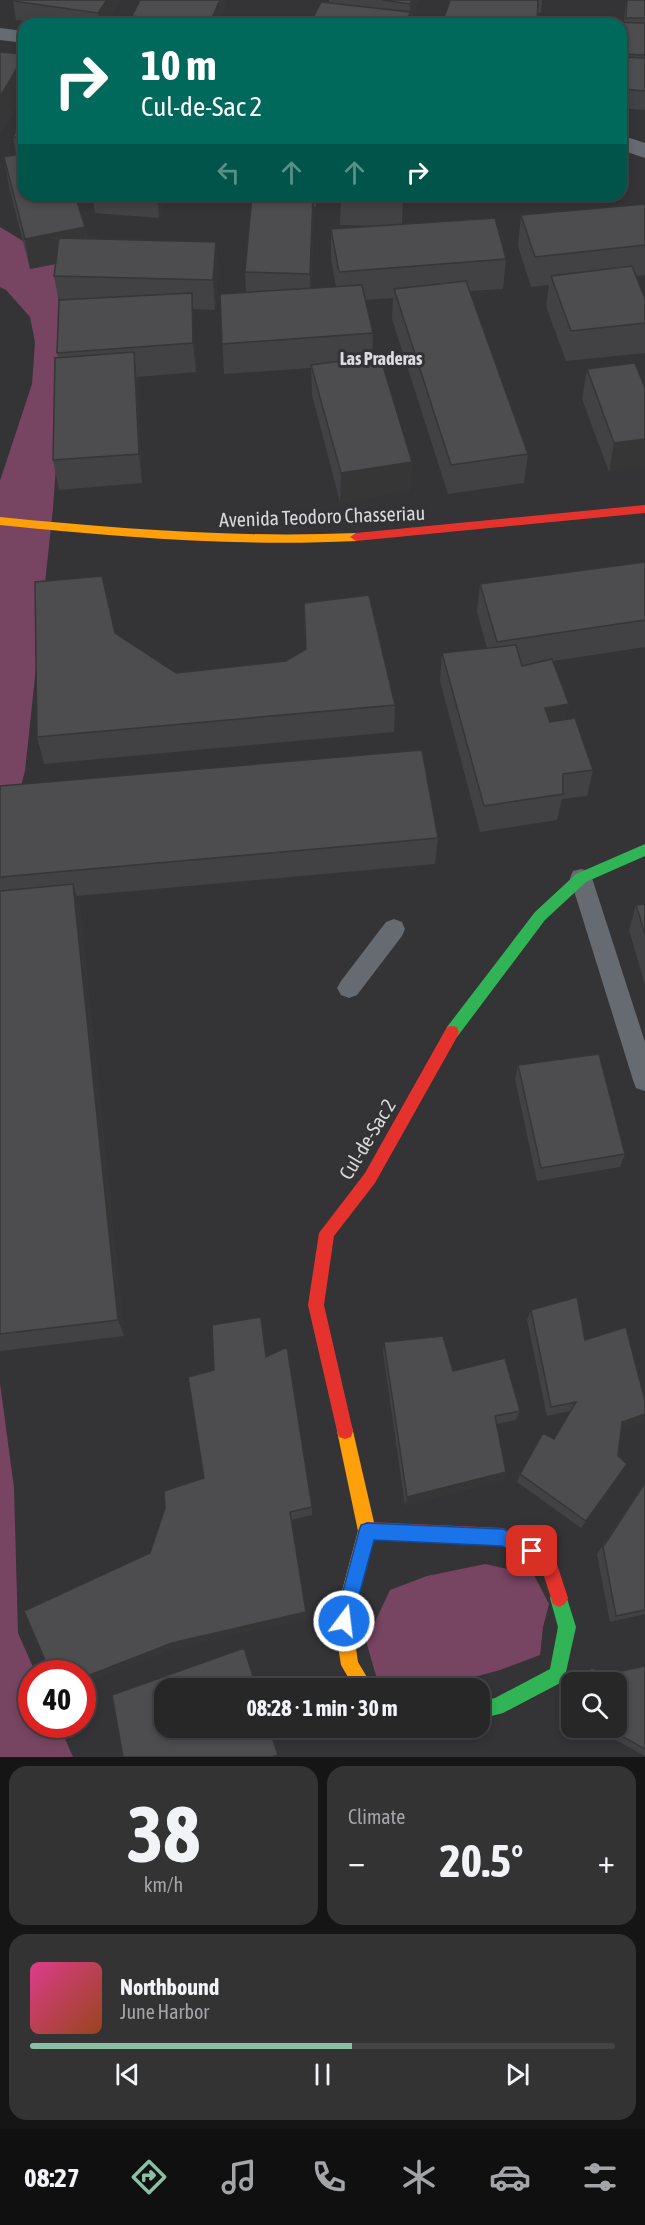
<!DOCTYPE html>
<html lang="en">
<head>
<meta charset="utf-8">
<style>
	:root { --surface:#272728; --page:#333334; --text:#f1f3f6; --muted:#a4a5a8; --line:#434445; --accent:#8abfa5 }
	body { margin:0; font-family:"Asap Condensed",sans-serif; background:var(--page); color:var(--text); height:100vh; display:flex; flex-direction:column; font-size:22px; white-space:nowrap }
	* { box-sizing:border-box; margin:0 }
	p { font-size:20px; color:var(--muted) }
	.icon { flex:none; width:33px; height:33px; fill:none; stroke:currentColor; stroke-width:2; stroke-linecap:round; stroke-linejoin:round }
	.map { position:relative; height:1757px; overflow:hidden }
	.panel { display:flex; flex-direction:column; gap:9px; padding:9px; background:#151516; flex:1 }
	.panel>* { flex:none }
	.top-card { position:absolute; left:18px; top:18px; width:609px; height:183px; border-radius:18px; box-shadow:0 3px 9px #0003,0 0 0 2px var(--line); background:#00695c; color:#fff; overflow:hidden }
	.controls { position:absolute; left:561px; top:1672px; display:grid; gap:12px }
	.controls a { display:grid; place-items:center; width:66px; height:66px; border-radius:12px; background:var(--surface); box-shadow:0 3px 9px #0003,0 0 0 2px var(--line); font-size:30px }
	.speed { position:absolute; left:18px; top:1660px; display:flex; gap:12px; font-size:30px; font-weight:700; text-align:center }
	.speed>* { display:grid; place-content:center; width:78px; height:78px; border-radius:50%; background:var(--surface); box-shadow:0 3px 9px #0003,0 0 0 2px var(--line); line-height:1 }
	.speed .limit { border:9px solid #d22; background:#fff; color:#111 }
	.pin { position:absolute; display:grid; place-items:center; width:51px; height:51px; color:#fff; margin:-26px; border-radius:12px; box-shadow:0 3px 9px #0006 }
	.me { position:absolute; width:66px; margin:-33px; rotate:15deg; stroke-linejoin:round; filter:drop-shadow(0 0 4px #0008) }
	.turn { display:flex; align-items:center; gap:21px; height:126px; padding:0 24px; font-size:27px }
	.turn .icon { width:78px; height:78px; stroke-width:2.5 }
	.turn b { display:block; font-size:42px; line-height:51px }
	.lanes { display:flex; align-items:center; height:57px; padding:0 24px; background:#0003; justify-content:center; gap:30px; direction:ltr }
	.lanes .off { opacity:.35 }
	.big { font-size:45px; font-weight:700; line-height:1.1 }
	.panel .tile { flex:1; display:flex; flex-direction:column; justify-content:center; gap:9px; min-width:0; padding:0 21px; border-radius:18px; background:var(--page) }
	.panel .dial { align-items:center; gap:0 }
	.dial b { font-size:78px; line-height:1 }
	.song { display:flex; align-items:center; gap:18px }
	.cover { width:72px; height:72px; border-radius:9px; background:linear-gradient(135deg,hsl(330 70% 55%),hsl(20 70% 35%)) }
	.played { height:6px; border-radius:3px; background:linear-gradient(90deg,var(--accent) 55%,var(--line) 55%) }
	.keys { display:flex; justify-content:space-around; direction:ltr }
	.heat { display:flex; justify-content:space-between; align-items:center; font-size:33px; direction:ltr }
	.panel .tiles { flex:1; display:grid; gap:9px; grid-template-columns:1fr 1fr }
	.tile:last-child { grid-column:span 2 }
	.trip { position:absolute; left:154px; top:1678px; width:336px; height:60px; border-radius:18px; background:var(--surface); box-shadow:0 3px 9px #0003,0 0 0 2px var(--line); font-weight:700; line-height:60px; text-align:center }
	.dock { display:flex; height:96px; justify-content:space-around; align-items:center; background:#101010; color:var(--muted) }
	.dock .icon { width:42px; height:42px }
	.dock .on { color:var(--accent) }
	.dock b { font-size:27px; color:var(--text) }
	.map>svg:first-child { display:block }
	.green { fill:#774462 }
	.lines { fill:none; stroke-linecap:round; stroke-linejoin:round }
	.lane { fill:#666a71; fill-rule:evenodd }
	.street { fill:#666a71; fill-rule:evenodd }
	.fast { fill:#30b455; fill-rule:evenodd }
	.slow { fill:#ff9f0a; fill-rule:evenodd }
	.jam { fill:#e5322d; fill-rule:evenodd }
	.wall { fill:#424244 }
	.shaded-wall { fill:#363637 }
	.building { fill:#4d4d4f; stroke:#363637; stroke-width:1.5 }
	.route { fill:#1a73e8; stroke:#114b97; stroke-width:1.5 }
	.labels { text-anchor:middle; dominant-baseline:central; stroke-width:6; stroke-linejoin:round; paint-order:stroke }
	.far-neighbourhood-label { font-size:18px; font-weight:bold; fill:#dbdbe0; stroke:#333337 }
	.street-label { font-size:20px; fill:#d8d8da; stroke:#333337 }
</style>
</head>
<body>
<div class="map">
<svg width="645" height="1757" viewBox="0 0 645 1757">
	<rect width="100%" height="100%" fill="#343436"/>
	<!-- green -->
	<path class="green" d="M0,227L56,261L62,316V383L53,508L25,771L0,865V481L32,384L35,342L30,317L6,290L0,287Z
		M0,1383L14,1488L18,1633L36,1674H32V1725H59L73,1757H0Z
		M485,1564L534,1575L549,1604L543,1627L540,1655L500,1670L433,1688L379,1686L366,1641L390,1590L427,1576Z"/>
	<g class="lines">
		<!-- lane -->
		<path class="lane" d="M581,869L589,871L592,878L645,1042V1091L636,1088L633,1080L570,878L573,871Z
			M394,919L402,922L405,929L402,936L357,995L349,998L341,995L337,988L341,981L386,922Z"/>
		<!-- street -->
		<path class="street" d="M0,28L24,31V43L0,40Z
			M621,135L645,143V158L621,150Z"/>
		<!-- fast -->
		<path class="fast" d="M645,844V856L586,882L545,920L457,1037L452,1038L447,1037L445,1032L447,1027L535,912L576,874Z
			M559,1589L565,1592L576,1627L564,1681L503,1713L480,1719V1701L495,1698L550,1669L558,1627L550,1598L553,1592Z"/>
		<!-- slow -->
		<path class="slow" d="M0,517C119,529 237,538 356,533L362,537L356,541C237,547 119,537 0,525Z
			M345,1423L351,1425L353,1431L376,1531L352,1621L358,1662L374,1689H355L341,1665L334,1621L358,1531L337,1431L339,1425Z"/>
		<!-- jam -->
		<path class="jam" d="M645,505V513L356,541L350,537L356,533Z
			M452,1026L457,1027L459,1032L457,1037L375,1183L334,1236L324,1305L353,1431L351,1437L345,1439L339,1437L337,1431L308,1305L319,1233L365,1173L447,1027Z
			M367,1522L503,1528L553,1552L568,1598L565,1604L559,1607L553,1604L540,1564L502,1546L367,1540L361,1537L358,1531L361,1525Z"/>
	</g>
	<!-- wall -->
	<path class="wall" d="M120,0L105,24H46L16,20L13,1Z
		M329,0H420L410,22L329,3Z
		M450,0H542L541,13Z
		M626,0H645V110L621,108V24L624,22Z
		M226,6L218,24H133L132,16Z
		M24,116V195L85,227L87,238L216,242L218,272L215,310L193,309L196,372L137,377L142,483L59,490L53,460L58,357L57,353L59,303L54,276L56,264L30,269L9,187L4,157L16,155L13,137Z
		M92,195H166L159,218L95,213Z
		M252,195H317L316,207H314L311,288L336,287L331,259V229L380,226L340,225L341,195H403L402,224L506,259L503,289L470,291L528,454L524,483L448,494L392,319L393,298L365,300L373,333L372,357L412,462L410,491L340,502L312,395L311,368L224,374L220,294L246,293L245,272Z
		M645,204V275L636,276L645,299V353L566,361L546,306L549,285L531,287L518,246L521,215Z
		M587,369L645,388L609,472L582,399Z
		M645,562V647L553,661L569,704L566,719L593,770L587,796L562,799L557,820L480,832L440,681L442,653L487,648L477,612L480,584Z
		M304,603L395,705L394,732L44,764L37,737L115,633L176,673L286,661L305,649Z
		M0,786L438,838L435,864L76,896L80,909L124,1336L0,1351Z
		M645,904V985L629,930L636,905Z
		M518,1065L625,1154L620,1167L537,1181L515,1079Z
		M531,1310L585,1340L642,1422L621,1429L618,1456L627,1464L581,1528L517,1482L520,1474L554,1439L570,1411L547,1416L527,1320Z
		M384,1342L453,1371L520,1411L516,1420L496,1424L506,1472L502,1480L405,1505L383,1352Z
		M266,1357L312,1507V1515L291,1520L307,1618L175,1648L150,1553L204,1478Z
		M645,1482V1614L610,1622L597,1554Z
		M645,1666V1756L594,1728H616V1683H579L585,1673L591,1668L612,1673Z
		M572,1696V1715L563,1710Z"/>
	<!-- shaded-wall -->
	<path class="shaded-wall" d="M107,0H120L105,24H100L98,13Z
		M220,0H226V6L218,24H209Z
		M412,0H420L410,24H406L410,13V4Z
		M24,56V95L0,136V97Z
		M157,195H166L159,218Z
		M313,195L314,214L310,304V274Z
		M85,227L89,257L30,269L25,239Z
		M216,242L218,272L215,310L213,280Z
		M192,293L194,323L196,372L193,343Z
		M134,352L137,382L142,483L139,454Z
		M645,439V467L609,472L614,443Z
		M412,462L410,491L340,502L341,473Z
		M569,704L564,731L540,736L545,708Z
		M73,884L80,909L124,1336L118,1320Z
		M645,1414V1418L642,1422L616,1431L622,1422Z
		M506,1472L502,1480L405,1505L407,1497Z
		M306,1612L307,1618L175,1648L82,1684V1678L172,1643Z"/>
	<!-- building -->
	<path class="building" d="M14,0H107L98,13L13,1Z
		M140,0H220L209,24H185L132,16Z
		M382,0H412L410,4Z
		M450,0H538L537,24H442Z
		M627,0H645V18H626Z
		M321,2L410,12L406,24H310Z
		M602,22L645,23V55L621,54V24H602Z
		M0,52L24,54V56L0,97Z
		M621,57L645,58V91L621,89Z
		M24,116V138L13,137Z
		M24,153V195H75L85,227L25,239L4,157Z
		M252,195H313L310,274L245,272Z
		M355,195H403V197Z
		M645,204V245L535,257L521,215Z
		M495,218L506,259L339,272L331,229Z
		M59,238L216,242L213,280L54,276Z
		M632,266L645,299V323L571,331L551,276Z
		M466,281L528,454L451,465L394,289Z
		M362,285L373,333L222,344L220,294Z
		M192,293L193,343L57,353L59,300Z
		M134,352L139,454L53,460L55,358Z
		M380,356L412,462L341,473L311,365Z
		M635,363L645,388V439L614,443L587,369Z
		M645,562V620L497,642L480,584Z
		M102,576L115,633L176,673L286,661L306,649L304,603L369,595L395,705L37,737L35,582Z
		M516,645L522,666L552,659L569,704L545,708L550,722L575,718L593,770L563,774V794L484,806L442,653Z
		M422,750L438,838L0,877V786Z
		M73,884L118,1320L0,1334V891Z
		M645,904V934L636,905Z
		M599,1054L625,1154L541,1168L518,1065Z
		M577,1297L585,1340L626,1327L645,1401V1414L622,1422L618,1456L627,1464L586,1521L520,1474L543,1433L554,1439L576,1402L551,1407L531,1310Z
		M261,1317L266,1357L287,1347L312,1507L290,1512L306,1612L172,1643L82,1678V1674H51L24,1611L150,1553L165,1508L164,1491L204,1478L188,1377L214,1370L212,1325Z
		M443,1336L453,1371L505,1358L520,1411L495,1416L506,1472L407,1497L384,1342Z
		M645,1483V1610L616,1616L603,1547Z
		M244,1648L257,1689H165V1728H269L278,1755L271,1757H123L112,1695Z
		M645,1666V1749L607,1728H616V1683H582L591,1668L612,1673Z
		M572,1700V1709L567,1706Z"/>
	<!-- route -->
	<path class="route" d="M367,1523L503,1529L539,1545L541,1551L539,1557L532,1560L502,1546L374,1540L352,1621L350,1627L344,1630L337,1627L335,1621L359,1531L361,1525Z"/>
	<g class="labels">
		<!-- far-neighbourhood labels -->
		<g class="far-neighbourhood-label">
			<text x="381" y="358">Las Praderas</text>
		</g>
		<!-- street labels -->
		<g class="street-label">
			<text transform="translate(322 516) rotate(-2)">Avenida Teodoro Chasseriau</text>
			<text transform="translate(367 1139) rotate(-59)">Cul-de-Sac 2</text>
		</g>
	</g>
</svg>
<div class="controls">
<a><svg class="icon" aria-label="search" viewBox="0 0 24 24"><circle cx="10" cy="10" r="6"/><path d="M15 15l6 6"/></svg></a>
</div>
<div class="speed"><div class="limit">40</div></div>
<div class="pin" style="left:532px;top:1551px;background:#d93025"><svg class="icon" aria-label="arrive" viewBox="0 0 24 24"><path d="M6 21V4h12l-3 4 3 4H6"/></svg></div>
<svg class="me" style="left:344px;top:1621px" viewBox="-20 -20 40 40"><circle r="17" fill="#1a73e8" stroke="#fff" stroke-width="3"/><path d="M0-11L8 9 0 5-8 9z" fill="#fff"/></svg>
<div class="trip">08:28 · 1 min · 30 m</div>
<div class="top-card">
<div class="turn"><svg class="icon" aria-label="right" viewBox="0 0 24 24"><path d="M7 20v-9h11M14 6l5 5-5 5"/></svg><div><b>10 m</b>Cul-de-Sac 2</div></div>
<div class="lanes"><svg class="icon off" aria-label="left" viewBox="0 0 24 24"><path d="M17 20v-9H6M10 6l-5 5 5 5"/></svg><svg class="icon off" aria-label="ahead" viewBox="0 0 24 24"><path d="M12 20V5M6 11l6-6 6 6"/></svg><svg class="icon off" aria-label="ahead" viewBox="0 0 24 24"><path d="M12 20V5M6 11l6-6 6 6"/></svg><svg class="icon" aria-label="right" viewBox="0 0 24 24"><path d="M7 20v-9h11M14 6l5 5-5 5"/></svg></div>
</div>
</div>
<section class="panel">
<div class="tiles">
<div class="tile dial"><b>38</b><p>km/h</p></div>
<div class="tile"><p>Climate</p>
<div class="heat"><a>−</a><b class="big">20.5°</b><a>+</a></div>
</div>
<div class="tile">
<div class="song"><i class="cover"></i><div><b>Northbound</b><p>June Harbor</p></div></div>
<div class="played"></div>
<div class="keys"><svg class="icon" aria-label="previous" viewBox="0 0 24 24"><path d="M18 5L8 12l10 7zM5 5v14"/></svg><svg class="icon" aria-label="pause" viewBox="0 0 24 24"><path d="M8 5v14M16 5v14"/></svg><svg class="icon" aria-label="next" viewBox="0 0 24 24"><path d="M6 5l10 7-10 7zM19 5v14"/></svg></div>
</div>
</div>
</section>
<nav class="dock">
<b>08:27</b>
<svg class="icon on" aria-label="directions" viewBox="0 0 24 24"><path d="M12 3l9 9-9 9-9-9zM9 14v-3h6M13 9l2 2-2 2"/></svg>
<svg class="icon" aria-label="music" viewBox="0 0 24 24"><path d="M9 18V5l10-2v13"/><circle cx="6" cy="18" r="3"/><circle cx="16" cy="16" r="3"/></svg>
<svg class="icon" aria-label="phone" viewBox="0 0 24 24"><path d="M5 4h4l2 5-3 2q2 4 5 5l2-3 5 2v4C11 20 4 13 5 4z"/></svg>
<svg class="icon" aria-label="climate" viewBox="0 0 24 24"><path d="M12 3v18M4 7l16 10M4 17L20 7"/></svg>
<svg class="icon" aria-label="car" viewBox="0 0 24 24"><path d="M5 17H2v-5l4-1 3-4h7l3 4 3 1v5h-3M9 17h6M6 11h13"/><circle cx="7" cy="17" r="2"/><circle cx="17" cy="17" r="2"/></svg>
<svg class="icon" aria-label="filters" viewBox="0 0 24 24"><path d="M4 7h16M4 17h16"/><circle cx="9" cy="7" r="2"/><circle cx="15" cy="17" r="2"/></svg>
</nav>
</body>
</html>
